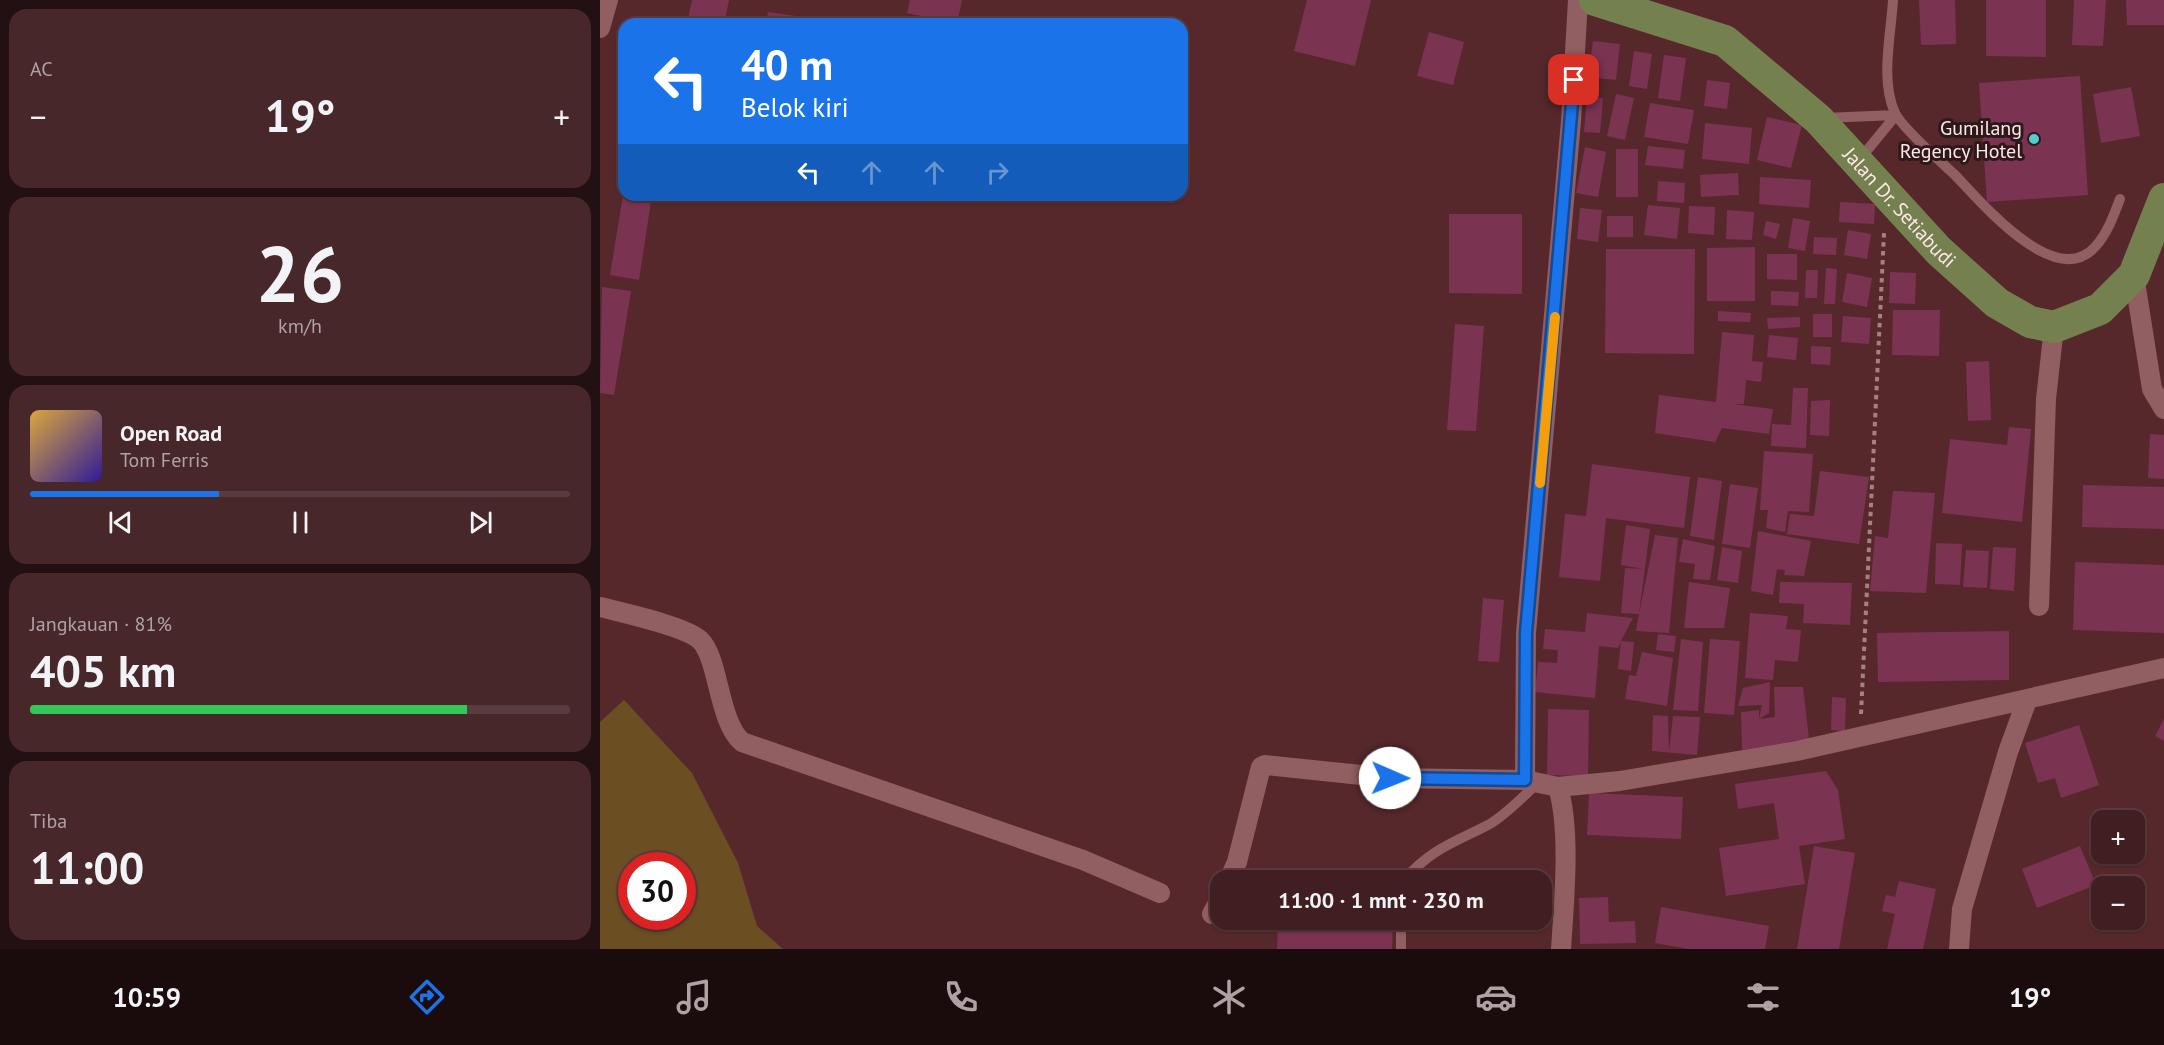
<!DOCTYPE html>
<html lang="id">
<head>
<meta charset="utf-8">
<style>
	:root { --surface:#401e21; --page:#47272a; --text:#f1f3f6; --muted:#aea2a5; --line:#593c3f; --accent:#1a73e8 }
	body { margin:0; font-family:"PT Sans",sans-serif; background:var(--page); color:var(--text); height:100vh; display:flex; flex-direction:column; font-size:22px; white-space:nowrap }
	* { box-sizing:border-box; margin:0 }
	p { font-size:20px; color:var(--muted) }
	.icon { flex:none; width:33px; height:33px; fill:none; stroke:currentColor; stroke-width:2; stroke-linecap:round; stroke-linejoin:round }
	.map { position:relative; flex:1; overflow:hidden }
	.details { display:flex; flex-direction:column; gap:9px; padding:9px; background:#231012; width:600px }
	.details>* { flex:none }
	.guide { position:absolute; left:18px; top:18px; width:570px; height:183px; border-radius:18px; box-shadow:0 2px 4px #0004,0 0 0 2px var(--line); background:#1a73e8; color:#fff; overflow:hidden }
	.tools { position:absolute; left:1491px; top:810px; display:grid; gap:12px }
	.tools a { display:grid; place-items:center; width:54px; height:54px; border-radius:12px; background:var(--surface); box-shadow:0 2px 4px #0004,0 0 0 2px var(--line); font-size:30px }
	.speed { position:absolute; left:18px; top:852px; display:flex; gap:12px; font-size:30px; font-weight:700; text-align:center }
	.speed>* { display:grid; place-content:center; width:78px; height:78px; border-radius:50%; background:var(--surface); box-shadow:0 2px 4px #0004,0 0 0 2px var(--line); line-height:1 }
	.speed .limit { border:9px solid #d22; background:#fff; color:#111 }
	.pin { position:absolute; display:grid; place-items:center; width:51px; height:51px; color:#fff; margin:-26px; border-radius:12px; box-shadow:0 3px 9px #0006 }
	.me { position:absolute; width:66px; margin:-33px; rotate:91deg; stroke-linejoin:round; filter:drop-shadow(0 0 4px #0008) }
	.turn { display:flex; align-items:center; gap:21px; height:126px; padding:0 24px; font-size:27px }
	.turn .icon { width:78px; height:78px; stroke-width:2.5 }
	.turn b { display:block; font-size:42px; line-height:51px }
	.lanes { display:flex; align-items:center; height:57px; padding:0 24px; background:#0003; justify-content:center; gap:30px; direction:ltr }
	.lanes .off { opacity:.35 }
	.big { font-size:45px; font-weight:800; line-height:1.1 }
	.details .tile { flex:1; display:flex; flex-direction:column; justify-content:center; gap:9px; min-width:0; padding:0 21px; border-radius:18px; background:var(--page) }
	.details .dial { align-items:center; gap:0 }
	.dial b { font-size:78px; line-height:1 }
	.song { display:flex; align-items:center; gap:18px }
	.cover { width:72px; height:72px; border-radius:9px; background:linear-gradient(135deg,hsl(40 70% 55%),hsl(250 70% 35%)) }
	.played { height:6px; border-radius:3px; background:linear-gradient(90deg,var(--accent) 35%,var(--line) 35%) }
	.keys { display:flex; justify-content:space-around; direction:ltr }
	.heat { display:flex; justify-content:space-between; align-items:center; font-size:33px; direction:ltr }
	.charge { height:9px; border-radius:4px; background:linear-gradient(90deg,#34c759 81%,var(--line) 0) }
	.trip { position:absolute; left:610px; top:870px; width:342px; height:60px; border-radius:18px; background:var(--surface); box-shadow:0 2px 4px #0004,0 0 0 2px var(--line); font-weight:800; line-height:60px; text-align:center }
	.menu { display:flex; height:96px; justify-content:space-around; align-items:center; background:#1a0c0d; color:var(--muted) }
	.menu .icon { width:42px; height:42px }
	.menu .selected { color:var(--accent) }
	.menu b { font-size:27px; color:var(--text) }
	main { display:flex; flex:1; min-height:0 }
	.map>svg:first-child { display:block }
	.green { fill:#6b4e22; fill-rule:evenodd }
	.building { fill:#7b3352 }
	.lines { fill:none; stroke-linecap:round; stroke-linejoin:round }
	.path { stroke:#a58184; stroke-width:4; stroke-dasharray:4.5 4.5; stroke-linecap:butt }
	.lane { stroke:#915e61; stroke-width:10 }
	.street { stroke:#915e61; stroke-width:20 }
	.primary { stroke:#74804e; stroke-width:32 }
	.route-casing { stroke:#114b97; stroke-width:15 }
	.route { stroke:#1a73e8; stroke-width:10 }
	.slow { stroke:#f59e0b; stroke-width:10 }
	.poi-dot { fill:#52cdce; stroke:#2e191a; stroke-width:2 }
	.labels { text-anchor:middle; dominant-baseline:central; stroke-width:6; stroke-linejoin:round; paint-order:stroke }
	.poi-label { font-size:20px; fill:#ffe6e7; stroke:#2e191a; text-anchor:end }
	.street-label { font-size:20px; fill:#ffe6e7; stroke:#2e191a }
</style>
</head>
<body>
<main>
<section class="details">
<div class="tile"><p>AC</p>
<div class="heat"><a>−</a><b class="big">19°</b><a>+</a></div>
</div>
<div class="tile dial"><b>26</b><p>km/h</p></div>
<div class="tile">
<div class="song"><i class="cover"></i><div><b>Open Road</b><p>Tom Ferris</p></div></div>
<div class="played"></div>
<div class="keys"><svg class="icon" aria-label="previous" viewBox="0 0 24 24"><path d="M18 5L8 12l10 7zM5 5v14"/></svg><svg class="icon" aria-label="pause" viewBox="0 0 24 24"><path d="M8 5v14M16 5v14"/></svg><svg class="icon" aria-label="next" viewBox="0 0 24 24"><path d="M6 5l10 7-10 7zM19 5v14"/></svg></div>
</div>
<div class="tile"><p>Jangkauan · 81%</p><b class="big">405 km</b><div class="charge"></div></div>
<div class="tile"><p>Tiba</p><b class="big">11:00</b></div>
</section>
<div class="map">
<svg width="1564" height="949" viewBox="0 0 1564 949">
	<rect width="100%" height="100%" fill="#56282c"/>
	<!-- green -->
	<path class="green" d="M24,700L92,773L138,863L157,926L183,949H0V722ZM32,866H82V916H32Z"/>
	<!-- building -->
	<path class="building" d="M92,0H129L124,24H87Z
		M310,0H362L357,24L307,13Z
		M707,0H771L755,66L694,51Z
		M1319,0H1355L1356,44L1321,45Z
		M1386,0H1446V57L1386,56Z
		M1474,0H1506L1503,46L1472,45Z
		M1526,0H1564V25H1527Z
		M168,12L196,16L195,24H166Z
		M829,32L864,42L853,85L817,76Z
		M993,41L1020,44L1016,80L988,77Z
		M1034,51L1052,54L1047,89L1029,86Z
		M1064,55L1086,58L1080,101L1058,98Z
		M1480,76L1488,195L1387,202L1379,83Z
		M1107,80L1130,83L1127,109L1104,106Z
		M1531,87L1540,136L1501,143L1493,94Z
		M1016,94L1034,98L1025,140L1007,136Z
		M987,97L1003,98L1000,133L984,132Z
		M1050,103L1094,110L1088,144L1044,137Z
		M1167,117L1202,125L1191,168L1157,160Z
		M23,122H24V152L18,151Z
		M1105,123L1152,128L1149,164L1102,159Z
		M1048,146L1085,150L1083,169L1045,165Z
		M985,147L1006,152L998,197L976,193Z
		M1016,149H1038V197H1016Z
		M1138,173L1139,195L1101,197L1100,175Z
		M1160,177L1211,180L1209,208L1159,204Z
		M1058,181L1085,183L1084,203L1057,201Z
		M23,195H52L39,280L10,275Z
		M1240,202L1275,204L1274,224L1239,222Z
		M1048,205L1080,208L1077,239L1044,235Z
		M1089,206L1115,207L1114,235L1088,233Z
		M980,208L1002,210L998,242L977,239Z
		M1127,210L1154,212L1152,240L1126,239Z
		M849,214H922V294L849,293Z
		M1007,216H1033V237H1007Z
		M1193,218L1210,221L1205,251L1188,248Z
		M1166,221L1180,224L1176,239L1163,235Z
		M1248,230L1271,234L1267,259L1244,255Z
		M1214,237L1237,238L1236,255L1213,254Z
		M1155,247V301H1107V248Z
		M1006,249H1095L1094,354L1005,353Z
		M1167,254H1197V280L1167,279Z
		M1226,268L1237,269L1235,304H1224Z
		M1206,270H1218L1217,298H1205Z
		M1290,272L1316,273L1315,304L1289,303Z
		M1247,273L1272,278L1267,307L1242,302Z
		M2,287L31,291L14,395L0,393Z
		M1171,291L1199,292L1198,306L1171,305Z
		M1293,310H1340L1339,356L1292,355Z
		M1118,311L1151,313L1150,322L1118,321Z
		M1213,314H1232V337H1213Z
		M1243,316L1271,318L1269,344L1241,342Z
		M1200,317V327L1168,329L1167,318Z
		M855,324L884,326L876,431L847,430Z
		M1122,332L1154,335L1152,361L1163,362L1161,382L1146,380L1144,404H1133L1173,409L1169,434L1122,428L1115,442L1055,433L1059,395L1116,402Z
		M1169,335L1198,338L1196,360L1167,357Z
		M1211,346L1231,347L1230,365L1211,364Z
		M1389,361L1391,420L1368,421L1366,362Z
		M1193,388H1208L1206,448L1171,446L1172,424L1191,425Z
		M1230,400L1229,436L1210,435L1211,401Z
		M1409,427L1431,429L1422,522L1342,513L1350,439L1407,445Z
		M1550,434L1564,435V479L1548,478Z
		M1164,451L1213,454L1209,512L1188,511L1185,532L1166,528L1168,510H1160Z
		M992,464L1090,477L1084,528L1006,518L1000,581L959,577L965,514L986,516Z
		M1220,471L1269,477L1259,544L1187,534L1190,514L1214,516Z
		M1098,477L1122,481L1114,540L1090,536Z
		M1130,484L1158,488L1150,548L1122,544Z
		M1483,485L1564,487V529L1482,527Z
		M1293,491L1335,493L1326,593L1270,591L1275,536L1288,538Z
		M1026,525L1050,529L1039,614L1055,535L1078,538L1069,633L1036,631L1039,614L1021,613L1025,568L1043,569L1021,565Z
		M1158,531L1211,541L1204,576L1184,575L1185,570L1177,569L1173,595L1151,591Z
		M1083,539L1115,546L1110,580L1093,579L1095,564L1079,562Z
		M1336,543L1362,544L1360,585L1335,584Z
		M1122,547L1142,551L1138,583L1117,580Z
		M1393,547L1416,548L1414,591L1390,589Z
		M1366,550L1389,551L1387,588L1363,587Z
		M1475,562L1564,565V633L1473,630Z
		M1089,582L1130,588L1124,628H1084Z
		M1180,582L1252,583L1250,625L1203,623L1204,604L1179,603Z
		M883,598L904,600L899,662L878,661Z
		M987,613L1033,618L1021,641L1034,642L1031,671L1018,669L1021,641L1018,648L999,646L995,698L935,692L938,662L957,663L958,650L943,649L945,629L985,632Z
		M1150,613L1188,616L1186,629L1201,630L1198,662L1175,660L1173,680L1145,678Z
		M1409,631V680L1278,682L1277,633Z
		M1058,634L1076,636L1074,652L1056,650Z
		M1081,639L1103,642L1098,711L1073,710Z
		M1110,639L1140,641L1134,715L1104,713Z
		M1042,652L1073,658L1067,706L1025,699L1029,675L1036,676Z
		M1170,682L1169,713L1159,719L1175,717L1174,687H1203L1209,739L1142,750L1141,712L1159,710V719L1162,705L1138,706L1143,688Z
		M1232,697L1246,698L1245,731L1231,730Z
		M948,709L989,710L988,776L947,775Z
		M1053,715L1068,716L1069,752L1073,716L1100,717L1097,755L1052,751Z
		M1564,719V741L1555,736Z
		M1479,725L1499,785L1461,798L1455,778L1438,783L1425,743Z
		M1226,771L1238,790L1245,839L1199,846L1205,884L1126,896L1119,848L1179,839L1174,803L1138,809L1135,784Z
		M989,793L1083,797L1081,839L987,835Z
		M1214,846L1255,853L1239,949H1197Z
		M1480,846L1496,885L1437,908L1422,869Z
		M1299,881L1336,889L1323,949H1287L1295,914L1282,911L1286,895L1295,897Z
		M1008,897L1009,922L1035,921L1036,943L980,944L979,898Z
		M1061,907L1169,926L1165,949H1088L1055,943Z
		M678,920H793L792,949H677Z"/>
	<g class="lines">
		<!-- path -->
		<path class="path" d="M1261,714L1284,233"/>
		<!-- lane -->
		<path class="lane" d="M1293,0C1291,35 1280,80 1295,113C1302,128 1341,162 1355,175C1381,202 1455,291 1495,247C1507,234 1514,215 1520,199
			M1224,118L1296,115
			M1260,159L1296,115
			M804,880C831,849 853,843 888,825C906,815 922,797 938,783
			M801,949V920"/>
		<!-- street -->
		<path class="street" d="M0,28L8,0
			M1534,275L1552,389L1564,409
			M1439,606L1446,399L1454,327
			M0,607C23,613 85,626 100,640C119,658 118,721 142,742L483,860L560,893
			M925,780L926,633L971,121L978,0
			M958,787C971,831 964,902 961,949
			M629,880L637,862L661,767L665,765L790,778L925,780L958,787L1020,781L1197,751L1564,668
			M612,914L621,898
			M1359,949L1362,909L1408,752L1427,700"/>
		<!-- primary -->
		<path class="primary" id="s1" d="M995,0L1125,41L1218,119L1339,251L1397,303L1430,322L1454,327L1500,309L1534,275L1564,199"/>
	</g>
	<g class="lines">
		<defs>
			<path id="route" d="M790,778L925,780L926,633L974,80"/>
		</defs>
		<!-- route casing -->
		<use href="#route" class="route-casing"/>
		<!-- route -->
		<use href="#route" class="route"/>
		<!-- slow -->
		<path class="slow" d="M940,483L955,317"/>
	</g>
	<!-- markers -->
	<circle class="poi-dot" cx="1434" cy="139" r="6"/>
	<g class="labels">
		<!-- poi labels -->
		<g class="poi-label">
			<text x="1422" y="128">Gumilang<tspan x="1422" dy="23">Regency Hotel</tspan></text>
		</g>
		<!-- street labels -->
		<g class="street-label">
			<text stroke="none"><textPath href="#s1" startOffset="378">Jalan Dr. Setiabudi</textPath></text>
		</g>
	</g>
</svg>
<div class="tools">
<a>+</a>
<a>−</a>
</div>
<div class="speed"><div class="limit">30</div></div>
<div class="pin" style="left:974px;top:80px;background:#d93025"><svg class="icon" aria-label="arrive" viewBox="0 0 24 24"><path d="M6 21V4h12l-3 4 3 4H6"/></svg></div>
<svg class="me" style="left:790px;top:778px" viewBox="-20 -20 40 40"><circle r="19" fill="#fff"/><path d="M0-13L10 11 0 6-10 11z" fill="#1a73e8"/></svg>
<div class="trip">11:00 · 1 mnt · 230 m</div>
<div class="guide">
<div class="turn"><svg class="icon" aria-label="left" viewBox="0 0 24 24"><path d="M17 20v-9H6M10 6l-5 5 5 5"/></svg><div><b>40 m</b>Belok kiri</div></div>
<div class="lanes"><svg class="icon" aria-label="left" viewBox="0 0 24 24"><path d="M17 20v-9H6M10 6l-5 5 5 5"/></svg><svg class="icon off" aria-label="ahead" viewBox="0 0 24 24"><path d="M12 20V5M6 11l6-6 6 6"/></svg><svg class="icon off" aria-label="ahead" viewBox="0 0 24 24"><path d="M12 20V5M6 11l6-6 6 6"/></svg><svg class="icon off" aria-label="right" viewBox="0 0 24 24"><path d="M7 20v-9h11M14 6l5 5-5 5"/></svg></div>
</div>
</div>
</main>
<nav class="menu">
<b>10:59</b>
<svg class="icon selected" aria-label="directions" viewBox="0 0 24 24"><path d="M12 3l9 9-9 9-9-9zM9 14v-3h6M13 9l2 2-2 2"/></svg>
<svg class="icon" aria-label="music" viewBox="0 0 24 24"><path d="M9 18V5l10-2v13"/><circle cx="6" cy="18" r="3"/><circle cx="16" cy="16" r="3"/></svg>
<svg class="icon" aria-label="phone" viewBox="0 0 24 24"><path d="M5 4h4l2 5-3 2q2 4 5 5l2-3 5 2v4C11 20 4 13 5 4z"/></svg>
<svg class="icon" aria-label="climate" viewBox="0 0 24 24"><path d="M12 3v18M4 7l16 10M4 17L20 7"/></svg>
<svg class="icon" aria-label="car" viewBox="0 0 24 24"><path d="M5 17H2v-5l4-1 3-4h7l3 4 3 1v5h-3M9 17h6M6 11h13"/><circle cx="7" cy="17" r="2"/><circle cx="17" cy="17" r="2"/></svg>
<svg class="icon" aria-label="filters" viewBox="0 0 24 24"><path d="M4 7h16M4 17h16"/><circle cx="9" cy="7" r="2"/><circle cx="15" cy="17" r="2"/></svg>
<b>19°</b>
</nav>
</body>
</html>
